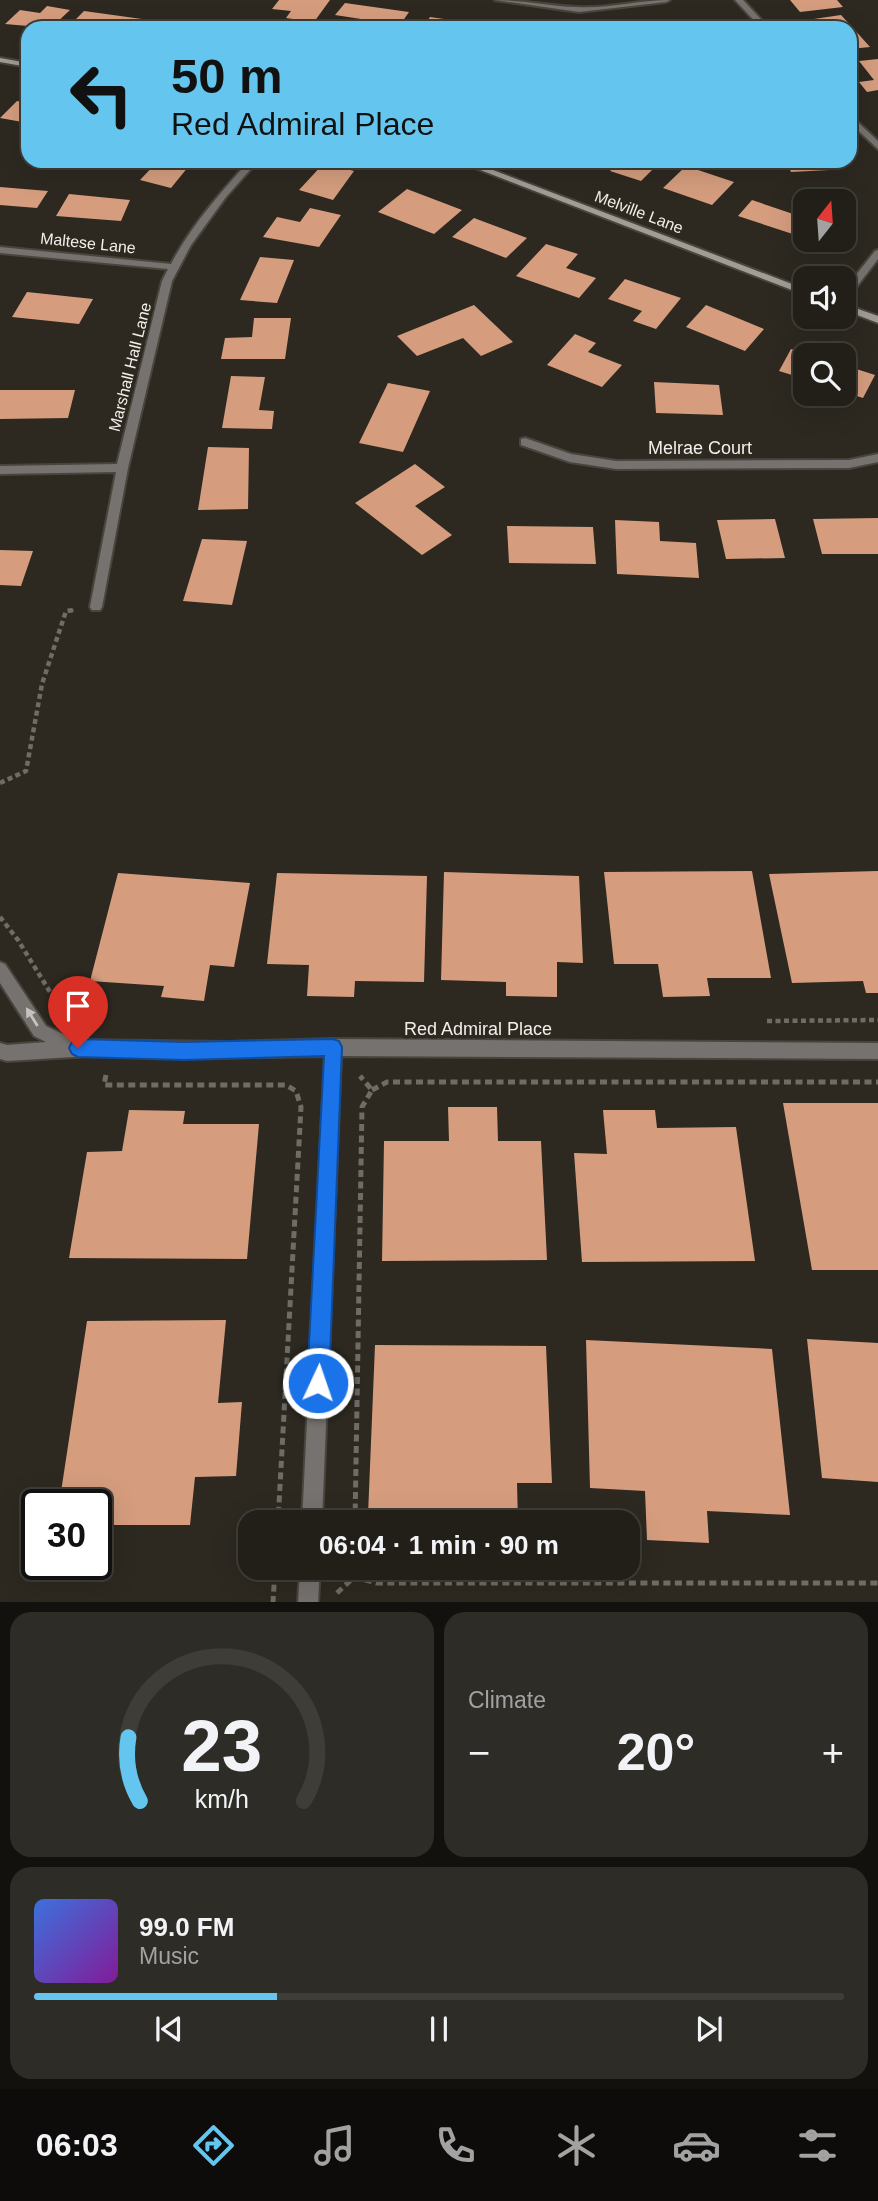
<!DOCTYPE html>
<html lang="en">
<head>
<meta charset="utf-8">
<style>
	:root { --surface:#221f19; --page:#2e2c26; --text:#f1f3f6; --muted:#a2a2a2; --line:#3f3d38; --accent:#64c5ee }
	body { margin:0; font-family:Helvetica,sans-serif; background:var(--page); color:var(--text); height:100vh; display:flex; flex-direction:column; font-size:26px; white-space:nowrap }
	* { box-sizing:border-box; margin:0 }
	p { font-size:23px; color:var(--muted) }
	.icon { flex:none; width:38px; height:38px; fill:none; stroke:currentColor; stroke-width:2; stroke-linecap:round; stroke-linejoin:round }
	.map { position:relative; height:1602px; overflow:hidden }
	.side { display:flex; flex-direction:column; gap:10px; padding:10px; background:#13110e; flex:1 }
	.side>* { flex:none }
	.top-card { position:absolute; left:21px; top:21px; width:836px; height:147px; border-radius:21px; box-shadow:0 7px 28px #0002,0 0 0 2px var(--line); background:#64c5ee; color:#111; overflow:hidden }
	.needle { width:46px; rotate:17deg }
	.fabs { position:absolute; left:793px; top:189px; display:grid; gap:14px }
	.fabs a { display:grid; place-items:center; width:63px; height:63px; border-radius:14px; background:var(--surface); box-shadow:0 7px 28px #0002,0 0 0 2px var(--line); font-size:35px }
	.speed { position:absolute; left:21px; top:1489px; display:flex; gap:14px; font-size:35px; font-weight:700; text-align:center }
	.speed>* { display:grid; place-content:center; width:91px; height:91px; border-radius:50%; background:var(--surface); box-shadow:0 7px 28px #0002,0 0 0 2px var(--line); line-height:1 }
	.speed .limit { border:4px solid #111; border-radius:10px; background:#fff; color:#111 }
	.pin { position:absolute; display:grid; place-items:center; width:60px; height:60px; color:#fff; margin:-72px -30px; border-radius:50% 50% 50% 0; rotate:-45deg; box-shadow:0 0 7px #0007 }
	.pin .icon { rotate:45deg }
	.me { position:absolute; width:77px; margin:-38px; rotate:3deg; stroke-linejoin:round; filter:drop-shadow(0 0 5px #0008) }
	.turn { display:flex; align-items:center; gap:24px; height:147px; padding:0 35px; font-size:32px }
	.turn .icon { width:91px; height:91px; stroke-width:2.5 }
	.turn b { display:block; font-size:49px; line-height:60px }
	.big { font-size:52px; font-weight:800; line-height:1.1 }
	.side .card { flex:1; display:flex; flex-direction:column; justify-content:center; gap:10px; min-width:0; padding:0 24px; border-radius:21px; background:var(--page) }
	.side .dial { align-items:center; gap:0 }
	.dial svg { height:182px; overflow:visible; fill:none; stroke:var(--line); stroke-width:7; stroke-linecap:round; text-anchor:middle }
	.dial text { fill:var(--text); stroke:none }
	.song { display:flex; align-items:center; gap:21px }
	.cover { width:84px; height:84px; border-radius:10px; background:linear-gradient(135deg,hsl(220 70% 55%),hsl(290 70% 35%)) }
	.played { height:7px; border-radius:4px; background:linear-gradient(90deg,var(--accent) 30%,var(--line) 30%) }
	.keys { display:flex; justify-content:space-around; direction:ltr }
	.heat { display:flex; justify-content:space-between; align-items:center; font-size:38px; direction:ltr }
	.side .tiles { flex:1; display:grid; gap:10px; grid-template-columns:1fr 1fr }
	.card:last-child { grid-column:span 2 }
	.trip { position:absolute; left:238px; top:1510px; width:402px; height:70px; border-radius:21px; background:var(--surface); box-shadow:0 7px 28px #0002,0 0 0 2px var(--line); font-weight:800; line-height:70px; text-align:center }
	.tab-bar { display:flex; height:112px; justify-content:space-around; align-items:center; background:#0e0c0a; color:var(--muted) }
	.tab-bar .icon { width:49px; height:49px }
	.tab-bar .active { color:var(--accent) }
	.tab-bar b { font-size:32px; color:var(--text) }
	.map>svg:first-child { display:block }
	.building { fill:#d59d7e }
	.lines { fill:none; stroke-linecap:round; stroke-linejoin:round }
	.street-casing { stroke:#49453d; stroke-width:4 }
	.secondary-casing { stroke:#49453d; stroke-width:4 }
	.path-far2 { stroke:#6f6c65; stroke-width:3.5; stroke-dasharray:4.5 2.5; stroke-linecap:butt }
	.path-far1 { stroke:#6f6c65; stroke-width:4.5; stroke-dasharray:5 3.5; stroke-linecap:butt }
	.path { stroke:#6f6c65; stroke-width:5; stroke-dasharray:7 4.5; stroke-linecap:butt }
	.street { fill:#75726f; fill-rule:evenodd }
	.secondary { fill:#a19c96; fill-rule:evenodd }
	.oneway { fill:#c6c3bf }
	.route { fill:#1a73e8; stroke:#114b97; stroke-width:2 }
	.labels { text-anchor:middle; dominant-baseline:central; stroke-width:7; stroke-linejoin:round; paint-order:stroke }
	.far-street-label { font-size:16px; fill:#f2efea; stroke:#2d2921 }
	.street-label { font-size:18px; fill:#f2efea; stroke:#2d2921 }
</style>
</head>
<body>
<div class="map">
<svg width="878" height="1603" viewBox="0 0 878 1603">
	<rect width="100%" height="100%" fill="#2d2921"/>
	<!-- building -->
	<path class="building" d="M279,0H330L314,22L286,18L291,11L272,9Z
		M790,0H837L843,7L800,12Z
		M345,3L409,12L400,25L335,15Z
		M47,6L70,10L51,28L5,24L20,10L40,13Z
		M84,11L142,19L134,28H99L71,24Z
		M841,15L853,28L870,47L850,49V28H815L807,20Z
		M430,17L485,25L483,28H423Z
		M878,59V90L867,92L859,82L874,80L859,61Z
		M17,101L28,103V123L0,118Z
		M158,161H193L171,188L140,180Z
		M620,161H661L641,181L610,171Z
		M786,161H825L829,170L791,172Z
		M324,163L354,171L333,200L299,190Z
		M686,166L734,182L712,205L663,188Z
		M0,187L48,191L37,208L0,205Z
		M407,189L462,210L434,234L378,212Z
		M69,194L130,200L121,221L56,216Z
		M752,200L805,218V238L738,216Z
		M310,208L341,215L319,247L263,237L277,217L300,222Z
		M474,218L527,238L506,258L452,237Z
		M546,244L578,254L566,268L596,278L579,298L516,276Z
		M260,257L294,260L277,303L240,300Z
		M625,279L681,298L656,329L633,321L642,311L608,299Z
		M27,292L93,299L79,324L12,317Z
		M474,305L513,342L481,356L463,338L417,356L397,336Z
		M706,305L764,329L745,351L686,327Z
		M254,318H291L285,359H221L225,338L252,337Z
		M575,334L596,343L588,352L622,365L602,387L547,365Z
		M791,349L805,353V379L779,371Z
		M844,365L875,375L863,398L844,392Z
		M231,376L265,377L259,410L274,411L272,429L222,428Z
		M654,382L719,385L723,415L656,413Z
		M388,383L430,391L403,452L359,443Z
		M0,390H75L68,418L0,419Z
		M208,447L249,448L248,509L198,510Z
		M415,464L445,487L415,506L452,535L422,555L355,503Z
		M878,518V554H822L813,519Z
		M775,519L785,558L726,559L717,520Z
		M615,520L659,522L660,541L696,543L699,578L617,574Z
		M507,526L593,527L596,564L509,563Z
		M202,539L247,541L232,605L183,601Z
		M0,550L33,551L21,586L0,585Z
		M752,871L771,978H707L710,996L663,997L658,964H614L604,872Z
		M878,871V993H866L863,981L792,983L769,874Z
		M444,872L579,876L583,963L557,962V997L506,996V982L441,980Z
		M118,873L250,883L234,967L210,965L204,1001L161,997L164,986L90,981Z
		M277,873L427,876L424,982L355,981L354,997L307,996L309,965L267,964Z
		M783,1103H878V1270H812Z
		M448,1107H497L498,1141H541L547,1260L382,1261L384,1141H449Z
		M129,1110L185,1111L183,1124H259L247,1259L69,1258L87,1152L122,1151Z
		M603,1110H655L657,1128L736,1127L755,1261L582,1262L574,1153L607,1154Z
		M226,1320L218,1403L242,1402L236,1476L195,1477L190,1525H96V1505H59L87,1321Z
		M807,1339L878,1343V1482L822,1478Z
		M586,1340L772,1349L790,1515L707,1511L709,1543L647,1540L645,1491L590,1488Z
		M375,1345L546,1346L552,1483H517L518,1522H458V1515H368Z"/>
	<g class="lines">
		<defs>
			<path id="street" d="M495,0C523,0 549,6 577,7C606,9 639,0 670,0L666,2L579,12Z
				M735,0H743L769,28H761Z
				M850,115L878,141V149L850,123Z
				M249,161H258L226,197L191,245L172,281L128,468L102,607L100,610H92L90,607L116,472L0,474V466L117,464L162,281L168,269L0,253V247L171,264C191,226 220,193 249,161Z
				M878,250V259L848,298L844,299V290L875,251Z
				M525,438L571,454L616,461L849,460L878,454V462L849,468L616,469L570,462L521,445V439Z
				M0,962L5,964L46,1026L76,1040L228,1042L333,1039L878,1043V1059L341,1056L322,1522H302L325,1056L200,1058L89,1056L7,1061L0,1059V1043L7,1045L46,1042L34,1036L0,983Z
				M300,1568H320L318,1603H298Z"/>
			<path id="secondary" d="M0,58L28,63V67L0,62Z
				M457,161H469L805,289V295Z
				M844,304L878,316V323L844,310Z"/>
		</defs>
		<!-- street casing -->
		<use href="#street" class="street-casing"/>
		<!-- secondary casing -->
		<use href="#secondary" class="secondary-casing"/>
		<!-- path-far2 -->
		<path class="path-far2" d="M69,611L74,610"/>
		<!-- path-far1 -->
		<path class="path-far1" d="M0,783L26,771L42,684L66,611L74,610
			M0,917L18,940L50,992L77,1018
			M767,1021L878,1020"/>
		<!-- path -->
		<path class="path" d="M106,1075L104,1085H286L296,1091L301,1107L278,1522
			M372,1090L387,1082H878
			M355,1522L362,1107L372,1090L360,1076
			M337,1593L354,1577L377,1583H878
			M273,1603L275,1568"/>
		<!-- street -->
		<use href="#street" class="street"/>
		<!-- secondary -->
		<use href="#secondary" class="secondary"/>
	</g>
	<!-- one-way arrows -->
	<defs><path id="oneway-solid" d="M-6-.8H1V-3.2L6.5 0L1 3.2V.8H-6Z" transform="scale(1.75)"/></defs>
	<use class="oneway" href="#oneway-solid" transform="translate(32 1017) rotate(-122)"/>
	<!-- route -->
	<path class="route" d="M78,1039L184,1042L333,1039L339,1041L342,1047L329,1383L325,1390L318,1393L310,1390L307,1383L324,1056L184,1060L78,1057L72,1054L69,1048L72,1042Z"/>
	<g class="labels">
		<!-- far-street labels -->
		<g class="far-street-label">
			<text transform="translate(639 212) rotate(21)">Melville Lane</text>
			<text transform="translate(88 243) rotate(6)">Maltese Lane</text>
			<text transform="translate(130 367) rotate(-76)">Marshall Hall Lane</text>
		</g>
		<!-- street labels -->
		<g class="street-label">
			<text x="700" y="448">Melrae Court</text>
			<text x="478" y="1029">Red Admiral Place</text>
		</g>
	</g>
</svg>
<div class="fabs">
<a><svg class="needle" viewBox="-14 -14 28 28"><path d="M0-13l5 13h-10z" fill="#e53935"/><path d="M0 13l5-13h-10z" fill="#a2a2a2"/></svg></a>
<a><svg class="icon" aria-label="sound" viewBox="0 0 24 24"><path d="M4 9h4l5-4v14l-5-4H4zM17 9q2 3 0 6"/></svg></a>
<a><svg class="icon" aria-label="search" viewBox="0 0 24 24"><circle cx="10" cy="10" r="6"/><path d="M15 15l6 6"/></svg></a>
</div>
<div class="speed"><div class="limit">30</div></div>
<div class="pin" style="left:78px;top:1048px;background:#d93025"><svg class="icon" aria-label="arrive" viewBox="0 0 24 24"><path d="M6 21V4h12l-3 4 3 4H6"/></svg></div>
<svg class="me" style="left:318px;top:1383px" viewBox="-20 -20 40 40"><circle r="17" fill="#1a73e8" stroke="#fff" stroke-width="3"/><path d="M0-11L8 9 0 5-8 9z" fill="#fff"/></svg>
<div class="trip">06:04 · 1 min · 90 m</div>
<div class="top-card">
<div class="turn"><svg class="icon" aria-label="left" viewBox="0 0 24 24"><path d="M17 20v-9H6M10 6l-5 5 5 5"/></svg><div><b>50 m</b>Red Admiral Place</div></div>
</div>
</div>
<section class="side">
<div class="tiles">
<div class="card dial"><svg viewBox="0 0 100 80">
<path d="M14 69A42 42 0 1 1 86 69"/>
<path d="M14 69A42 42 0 0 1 9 41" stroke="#64c5ee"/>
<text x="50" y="56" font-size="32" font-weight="700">23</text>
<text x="50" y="72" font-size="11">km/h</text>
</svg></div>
<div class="card"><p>Climate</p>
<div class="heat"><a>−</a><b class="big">20°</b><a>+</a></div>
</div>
<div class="card">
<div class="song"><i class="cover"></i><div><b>99.0 FM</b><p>Music</p></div></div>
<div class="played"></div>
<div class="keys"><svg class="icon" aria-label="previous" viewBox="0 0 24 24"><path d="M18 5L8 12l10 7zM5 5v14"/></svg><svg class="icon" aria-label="pause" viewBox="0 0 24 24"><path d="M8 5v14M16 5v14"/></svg><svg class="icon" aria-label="next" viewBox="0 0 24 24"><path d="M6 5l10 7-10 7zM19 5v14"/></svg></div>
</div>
</div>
</section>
<nav class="tab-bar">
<b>06:03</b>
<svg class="icon active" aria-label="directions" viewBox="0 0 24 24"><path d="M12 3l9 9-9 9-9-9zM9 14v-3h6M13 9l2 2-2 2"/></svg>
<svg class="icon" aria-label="music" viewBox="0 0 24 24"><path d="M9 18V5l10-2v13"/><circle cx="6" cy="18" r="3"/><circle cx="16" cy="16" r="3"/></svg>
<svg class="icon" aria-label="phone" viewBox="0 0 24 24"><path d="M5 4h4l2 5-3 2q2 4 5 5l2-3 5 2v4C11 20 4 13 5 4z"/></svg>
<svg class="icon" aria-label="climate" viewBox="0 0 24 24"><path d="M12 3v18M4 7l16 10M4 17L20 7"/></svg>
<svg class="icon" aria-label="car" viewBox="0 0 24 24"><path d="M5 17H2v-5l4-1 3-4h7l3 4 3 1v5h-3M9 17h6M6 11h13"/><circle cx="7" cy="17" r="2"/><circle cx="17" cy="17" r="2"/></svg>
<svg class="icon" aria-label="filters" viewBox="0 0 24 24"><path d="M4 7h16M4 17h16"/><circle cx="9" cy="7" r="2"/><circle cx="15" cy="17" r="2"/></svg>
</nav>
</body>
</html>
